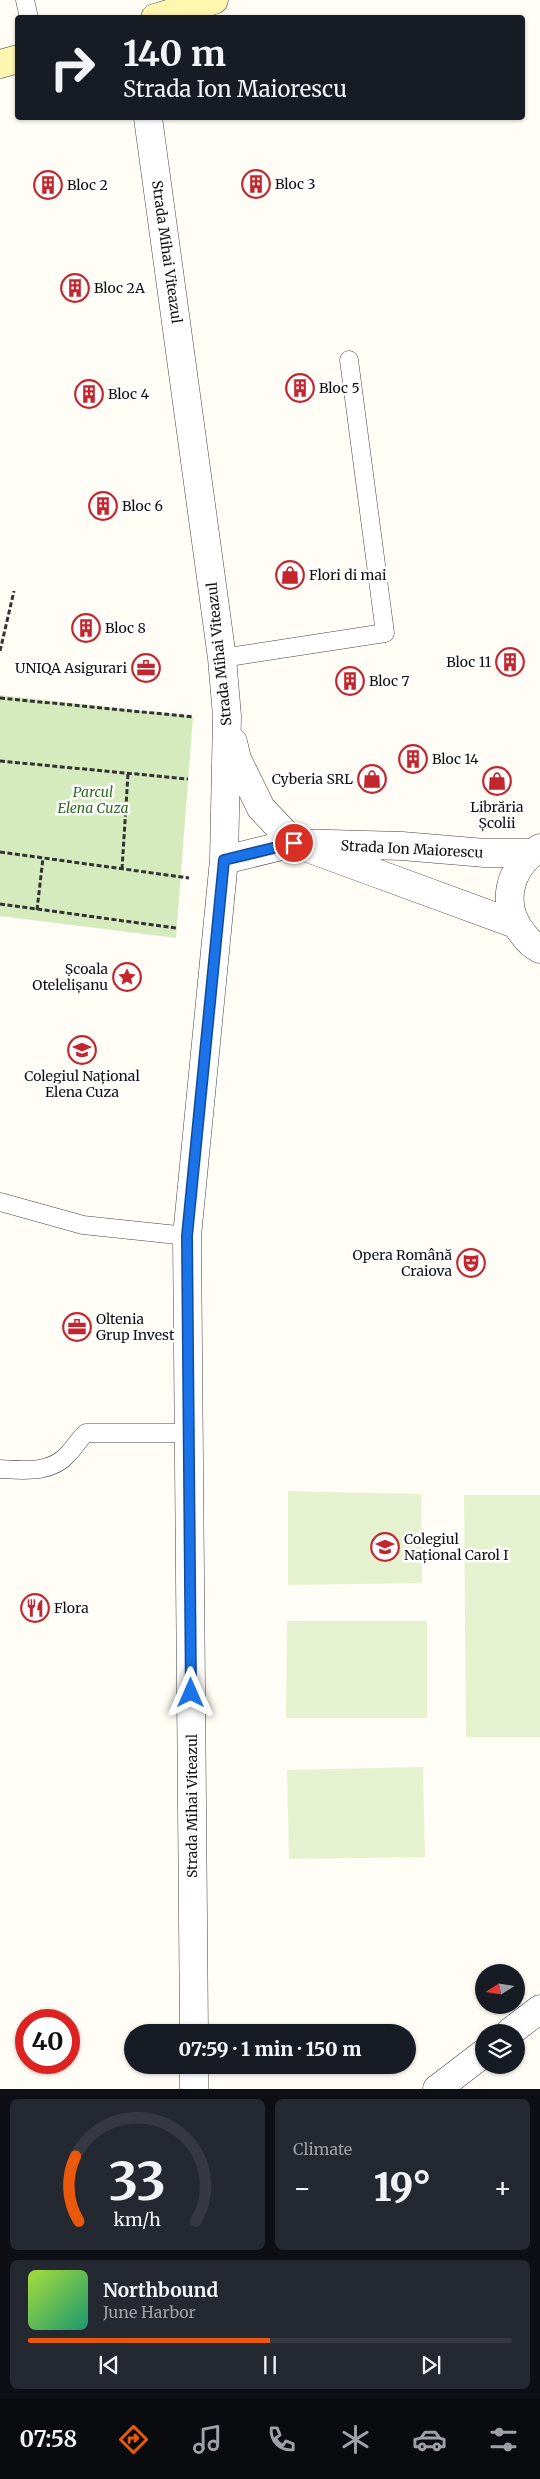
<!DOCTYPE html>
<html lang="en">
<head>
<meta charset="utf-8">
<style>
	:root { --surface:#171b24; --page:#242831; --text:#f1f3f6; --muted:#9ea1a6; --line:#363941; --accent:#ea580c }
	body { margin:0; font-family:Merriweather,serif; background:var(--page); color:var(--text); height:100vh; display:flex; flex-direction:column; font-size:19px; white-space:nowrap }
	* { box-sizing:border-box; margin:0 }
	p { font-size:16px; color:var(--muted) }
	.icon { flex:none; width:28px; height:28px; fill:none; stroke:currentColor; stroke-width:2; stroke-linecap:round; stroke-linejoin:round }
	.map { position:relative; height:2089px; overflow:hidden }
	.panel { display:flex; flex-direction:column; gap:10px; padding:10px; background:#0d0f14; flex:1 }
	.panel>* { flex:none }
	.banner { position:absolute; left:15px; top:15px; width:510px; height:105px; border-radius:5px; box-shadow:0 1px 4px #0004; background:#171b24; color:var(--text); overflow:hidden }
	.needle { width:32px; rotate:258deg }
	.controls { position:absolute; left:475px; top:1964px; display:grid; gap:10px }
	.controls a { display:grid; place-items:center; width:50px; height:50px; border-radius:50%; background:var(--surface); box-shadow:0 1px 4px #0004; font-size:25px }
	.speed { position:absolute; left:15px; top:2009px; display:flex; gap:10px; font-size:25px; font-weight:700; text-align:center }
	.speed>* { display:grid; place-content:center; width:65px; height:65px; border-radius:50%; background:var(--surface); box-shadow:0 1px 4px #0004; line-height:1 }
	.speed .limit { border:8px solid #d22; background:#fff; color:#111 }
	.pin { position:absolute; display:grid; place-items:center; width:42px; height:42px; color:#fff; margin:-21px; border:2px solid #fff; border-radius:50%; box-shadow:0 1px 5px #0007 }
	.me { position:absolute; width:55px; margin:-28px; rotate:0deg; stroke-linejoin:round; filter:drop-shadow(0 0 4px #0008) }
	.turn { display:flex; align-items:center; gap:18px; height:105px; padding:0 25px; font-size:22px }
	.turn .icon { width:65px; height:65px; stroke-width:2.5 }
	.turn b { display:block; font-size:35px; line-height:42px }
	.big { font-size:38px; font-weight:800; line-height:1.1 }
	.panel .tile { flex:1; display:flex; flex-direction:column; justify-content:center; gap:8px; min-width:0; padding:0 18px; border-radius:8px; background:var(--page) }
	.panel .dial { align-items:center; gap:0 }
	.dial svg { height:130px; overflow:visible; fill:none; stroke:var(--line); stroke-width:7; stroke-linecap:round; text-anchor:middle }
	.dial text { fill:var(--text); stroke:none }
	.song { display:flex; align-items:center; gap:15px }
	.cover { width:60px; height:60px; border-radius:8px; background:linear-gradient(135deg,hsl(80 70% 55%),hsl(160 70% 35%)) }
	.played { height:5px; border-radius:2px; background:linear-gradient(90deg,var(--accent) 50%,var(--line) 50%) }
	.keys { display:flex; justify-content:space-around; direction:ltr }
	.heat { display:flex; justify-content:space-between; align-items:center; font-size:28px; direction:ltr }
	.panel .tiles { flex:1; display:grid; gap:10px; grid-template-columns:1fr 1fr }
	.tile:last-child { grid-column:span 2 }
	.trip { position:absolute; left:124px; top:2024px; width:292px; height:50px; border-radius:25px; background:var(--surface); box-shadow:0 1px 4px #0004; font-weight:800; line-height:50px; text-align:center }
	.tab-bar { display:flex; height:80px; justify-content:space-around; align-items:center; background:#090b0e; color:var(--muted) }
	.tab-bar .icon { width:35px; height:35px }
	.tab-bar .current { color:var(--accent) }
	.tab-bar b { font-size:22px; color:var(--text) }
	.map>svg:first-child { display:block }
	.green { fill:#d5ebbd }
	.pitch { fill:#e6f2cf }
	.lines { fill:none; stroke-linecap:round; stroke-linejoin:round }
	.service-casing { stroke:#444; stroke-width:19 }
	.tertiary-casing { stroke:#444; stroke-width:29 }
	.secondary-casing { stroke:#333; stroke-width:29 }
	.path { stroke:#333; stroke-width:3; stroke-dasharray:5 2.5; stroke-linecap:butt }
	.service { stroke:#fff; stroke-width:18 }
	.tertiary { stroke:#fff; stroke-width:28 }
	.secondary { stroke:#fff6b0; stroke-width:28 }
	.route-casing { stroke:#114b97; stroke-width:12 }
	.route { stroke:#1a73e8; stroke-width:9 }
	.labels { text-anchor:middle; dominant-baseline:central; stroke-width:5; stroke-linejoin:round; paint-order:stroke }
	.poi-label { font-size:14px; fill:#111; stroke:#fff; text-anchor:start }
	.street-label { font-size:14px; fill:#111; stroke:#fff }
	.park-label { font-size:14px; font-style:italic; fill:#2f6b1f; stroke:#fff }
</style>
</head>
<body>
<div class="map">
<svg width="540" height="2089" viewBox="0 0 540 2089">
	<rect width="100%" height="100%" fill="#fffdf5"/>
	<!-- green -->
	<path class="green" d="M0,695L193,717L176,938L0,916Z"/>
	<!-- pitch -->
	<path class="pitch" d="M288,1491L421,1494L422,1583L288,1585Z
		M464,1495H540V1737H466Z
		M287,1621H427V1718H286Z
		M423,1767L425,1857L289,1859L287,1770Z"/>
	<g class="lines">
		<defs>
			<path id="service" d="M25,0L29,18
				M222,658L385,633L349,360
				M0,1202L83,1225L187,1236
				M0,1469C23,1470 51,1474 68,1454C76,1446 77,1441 86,1433H189"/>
			<path id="tertiary" d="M148,118L222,658L227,716L224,860L187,1236L194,2032
				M233,742L237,759L261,808L294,843L515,924
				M540,848C509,866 499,905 523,934C528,941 532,945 540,949
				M224,860L294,843L402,846L485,853H531
				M510,2032L540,2009
				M194,2065V2089
				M437,2089L484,2053"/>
			<path id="secondary" d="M155,18L214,0
				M0,64L18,59"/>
		</defs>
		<!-- service casing -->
		<use href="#service" class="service-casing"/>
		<!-- tertiary casing -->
		<use href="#tertiary" class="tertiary-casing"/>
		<!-- secondary casing -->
		<use href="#secondary" class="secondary-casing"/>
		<!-- path -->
		<path class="path" d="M0,651L14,591
			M0,698L194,717
			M0,761L188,779
			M0,852L189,878
			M122,869L128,774
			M0,904L176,928
			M37,910L43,858"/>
		<!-- service -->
		<use href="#service" class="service"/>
		<!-- tertiary -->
		<use href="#tertiary" class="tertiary"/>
		<!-- secondary -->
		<use href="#secondary" class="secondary"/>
	</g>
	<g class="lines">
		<defs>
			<path id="route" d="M191,1693L187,1236L224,860L294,843"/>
		</defs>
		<!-- route casing -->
		<use href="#route" class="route-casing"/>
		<!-- route -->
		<use href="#route" class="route"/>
	</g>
	<!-- icons -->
	<defs>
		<symbol id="building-ring" viewBox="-11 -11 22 22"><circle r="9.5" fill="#fff" stroke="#c4262e" stroke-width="1.5"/><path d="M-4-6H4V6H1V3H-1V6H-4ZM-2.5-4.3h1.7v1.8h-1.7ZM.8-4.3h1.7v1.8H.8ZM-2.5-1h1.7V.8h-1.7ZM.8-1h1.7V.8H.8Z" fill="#c4262e"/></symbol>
		<symbol id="shop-ring" viewBox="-11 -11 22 22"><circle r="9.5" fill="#fff" stroke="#c4262e" stroke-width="1.5"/><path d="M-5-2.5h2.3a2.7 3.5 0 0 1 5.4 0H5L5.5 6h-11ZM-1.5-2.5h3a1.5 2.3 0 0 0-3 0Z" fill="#c4262e"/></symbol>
		<symbol id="office-ring" viewBox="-11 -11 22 22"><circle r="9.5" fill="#fff" stroke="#c4262e" stroke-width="1.5"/><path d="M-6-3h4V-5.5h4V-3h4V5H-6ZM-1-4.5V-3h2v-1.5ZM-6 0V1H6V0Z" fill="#c4262e"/></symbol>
		<symbol id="sight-ring" viewBox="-11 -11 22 22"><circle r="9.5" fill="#fff" stroke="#c4262e" stroke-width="1.5"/><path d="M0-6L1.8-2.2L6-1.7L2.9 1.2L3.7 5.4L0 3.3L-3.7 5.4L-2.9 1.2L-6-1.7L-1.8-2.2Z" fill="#c4262e"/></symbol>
		<symbol id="school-ring" viewBox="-11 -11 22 22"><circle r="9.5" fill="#fff" stroke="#c4262e" stroke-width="1.5"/><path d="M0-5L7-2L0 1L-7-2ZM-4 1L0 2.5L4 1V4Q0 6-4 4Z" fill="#c4262e"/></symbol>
		<symbol id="theatre-ring" viewBox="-11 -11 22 22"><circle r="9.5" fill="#fff" stroke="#c4262e" stroke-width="1.5"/><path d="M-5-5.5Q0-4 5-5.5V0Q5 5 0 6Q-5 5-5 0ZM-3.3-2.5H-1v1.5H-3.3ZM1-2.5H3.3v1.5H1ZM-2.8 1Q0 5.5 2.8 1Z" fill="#c4262e"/></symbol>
		<symbol id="restaurant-ring" viewBox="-11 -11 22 22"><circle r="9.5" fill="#fff" stroke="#c4262e" stroke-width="1.5"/><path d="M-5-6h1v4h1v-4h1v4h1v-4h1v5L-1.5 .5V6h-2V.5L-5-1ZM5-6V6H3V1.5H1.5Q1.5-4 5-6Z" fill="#c4262e"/></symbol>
	</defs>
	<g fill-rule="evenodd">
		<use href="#building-ring" x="240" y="168" width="32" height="32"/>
		<use href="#building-ring" x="32" y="169" width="32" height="32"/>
		<use href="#building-ring" x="59" y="272" width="32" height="32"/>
		<use href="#building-ring" x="284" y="372" width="32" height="32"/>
		<use href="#building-ring" x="73" y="378" width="32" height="32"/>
		<use href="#building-ring" x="87" y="490" width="32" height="32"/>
		<use href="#shop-ring" x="274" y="559" width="32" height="32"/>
		<use href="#building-ring" x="70" y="612" width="32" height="32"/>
		<use href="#building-ring" x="494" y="646" width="32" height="32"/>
		<use href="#office-ring" x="130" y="652" width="32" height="32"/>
		<use href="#building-ring" x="334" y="665" width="32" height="32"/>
		<use href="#building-ring" x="397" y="743" width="32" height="32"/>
		<use href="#shop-ring" x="356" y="763" width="32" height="32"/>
		<use href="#shop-ring" x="481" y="765" width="32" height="32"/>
		<use href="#sight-ring" x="111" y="961" width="32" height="32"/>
		<use href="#school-ring" x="66" y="1034" width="32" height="32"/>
		<use href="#theatre-ring" x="455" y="1247" width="32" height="32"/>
		<use href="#office-ring" x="61" y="1311" width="32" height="32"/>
		<use href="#school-ring" x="369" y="1531" width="32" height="32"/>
		<use href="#restaurant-ring" x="19" y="1592" width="32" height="32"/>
	</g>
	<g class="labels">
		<!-- poi labels -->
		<g class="poi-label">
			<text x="275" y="184">Bloc 3</text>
			<text x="67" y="185">Bloc 2</text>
			<text x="94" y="288">Bloc 2A</text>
			<text x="319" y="388">Bloc 5</text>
			<text x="108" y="394">Bloc 4</text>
			<text x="122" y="506">Bloc 6</text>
			<text x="309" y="575">Flori di mai</text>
			<text x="105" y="628">Bloc 8</text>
			<text x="491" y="662" text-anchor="end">Bloc 11</text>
			<text x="127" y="668" text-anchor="end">UNIQA Asigurari</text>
			<text x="369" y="681">Bloc 7</text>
			<text x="432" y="759">Bloc 14</text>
			<text x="353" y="779" text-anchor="end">Cyberia SRL</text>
			<text x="497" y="807" text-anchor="middle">Librăria<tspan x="497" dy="16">Școlii</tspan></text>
			<text x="108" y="969" text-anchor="end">Școala<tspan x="108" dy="16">Otelelișanu</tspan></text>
			<text x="82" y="1076" text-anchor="middle">Colegiul Național<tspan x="82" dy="16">Elena Cuza</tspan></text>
			<text x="452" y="1255" text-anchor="end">Opera Română<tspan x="452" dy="16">Craiova</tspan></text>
			<text x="96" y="1319">Oltenia<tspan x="96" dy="16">Grup Invest</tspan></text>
			<text x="404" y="1539">Colegiul<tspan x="404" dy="16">Național Carol I</tspan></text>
			<text x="54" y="1608">Flora</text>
		</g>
		<!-- street labels -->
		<g class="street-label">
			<text transform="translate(167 252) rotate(82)">Strada Mihai Viteazul</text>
			<text transform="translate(219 654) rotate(-96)">Strada Mihai Viteazul</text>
			<text transform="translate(412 849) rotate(3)">Strada Ion Maiorescu</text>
			<text transform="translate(192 1806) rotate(-90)">Strada Mihai Viteazul</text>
		</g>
		<!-- park labels -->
		<g class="park-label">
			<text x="93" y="792">Parcul<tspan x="93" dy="16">Elena Cuza</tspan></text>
		</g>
	</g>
</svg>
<div class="controls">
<a><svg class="needle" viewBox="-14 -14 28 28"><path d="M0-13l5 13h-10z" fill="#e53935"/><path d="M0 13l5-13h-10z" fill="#9ea1a6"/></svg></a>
<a><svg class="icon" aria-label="layers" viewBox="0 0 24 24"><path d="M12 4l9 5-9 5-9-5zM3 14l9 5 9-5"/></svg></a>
</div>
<div class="speed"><div class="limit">40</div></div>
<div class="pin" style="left:294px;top:843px;background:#d93025"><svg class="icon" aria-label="arrive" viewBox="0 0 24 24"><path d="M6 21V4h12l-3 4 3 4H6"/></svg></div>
<svg class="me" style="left:191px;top:1693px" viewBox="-20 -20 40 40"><path d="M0-17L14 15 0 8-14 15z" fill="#1a73e8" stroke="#fff" stroke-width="4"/></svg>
<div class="trip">07:59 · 1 min · 150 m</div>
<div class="banner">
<div class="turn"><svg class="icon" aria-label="right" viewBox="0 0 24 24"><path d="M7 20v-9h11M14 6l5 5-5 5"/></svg><div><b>140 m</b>Strada Ion Maiorescu</div></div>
</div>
</div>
<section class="panel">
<div class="tiles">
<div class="tile dial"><svg viewBox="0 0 100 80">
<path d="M14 69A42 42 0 1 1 86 69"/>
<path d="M14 69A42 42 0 0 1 12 29" stroke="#ea580c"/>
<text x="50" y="56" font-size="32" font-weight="700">33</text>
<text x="50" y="72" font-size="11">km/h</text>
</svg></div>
<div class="tile"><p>Climate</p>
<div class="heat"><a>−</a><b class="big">19°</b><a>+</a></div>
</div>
<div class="tile">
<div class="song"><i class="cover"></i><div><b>Northbound</b><p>June Harbor</p></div></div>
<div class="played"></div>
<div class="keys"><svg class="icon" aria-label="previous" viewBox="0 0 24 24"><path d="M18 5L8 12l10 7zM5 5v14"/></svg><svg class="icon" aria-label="pause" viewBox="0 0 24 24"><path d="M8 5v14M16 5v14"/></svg><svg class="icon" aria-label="next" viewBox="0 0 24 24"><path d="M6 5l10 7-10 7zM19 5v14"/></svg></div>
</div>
</div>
</section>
<nav class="tab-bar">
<b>07:58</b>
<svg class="icon current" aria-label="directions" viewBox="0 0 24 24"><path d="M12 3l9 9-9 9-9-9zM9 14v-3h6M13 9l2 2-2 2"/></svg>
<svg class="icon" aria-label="music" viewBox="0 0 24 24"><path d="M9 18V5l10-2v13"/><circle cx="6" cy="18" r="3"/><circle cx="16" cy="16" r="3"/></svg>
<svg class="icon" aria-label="phone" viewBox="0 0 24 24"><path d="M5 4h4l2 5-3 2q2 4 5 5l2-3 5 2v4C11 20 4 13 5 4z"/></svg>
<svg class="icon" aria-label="climate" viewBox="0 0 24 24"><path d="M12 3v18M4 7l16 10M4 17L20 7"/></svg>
<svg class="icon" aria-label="car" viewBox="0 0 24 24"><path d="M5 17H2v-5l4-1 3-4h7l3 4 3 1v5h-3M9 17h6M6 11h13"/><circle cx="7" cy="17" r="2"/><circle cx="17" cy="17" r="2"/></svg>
<svg class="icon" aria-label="filters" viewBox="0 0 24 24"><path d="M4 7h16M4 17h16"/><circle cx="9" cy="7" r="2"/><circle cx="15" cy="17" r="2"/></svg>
</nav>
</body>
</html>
